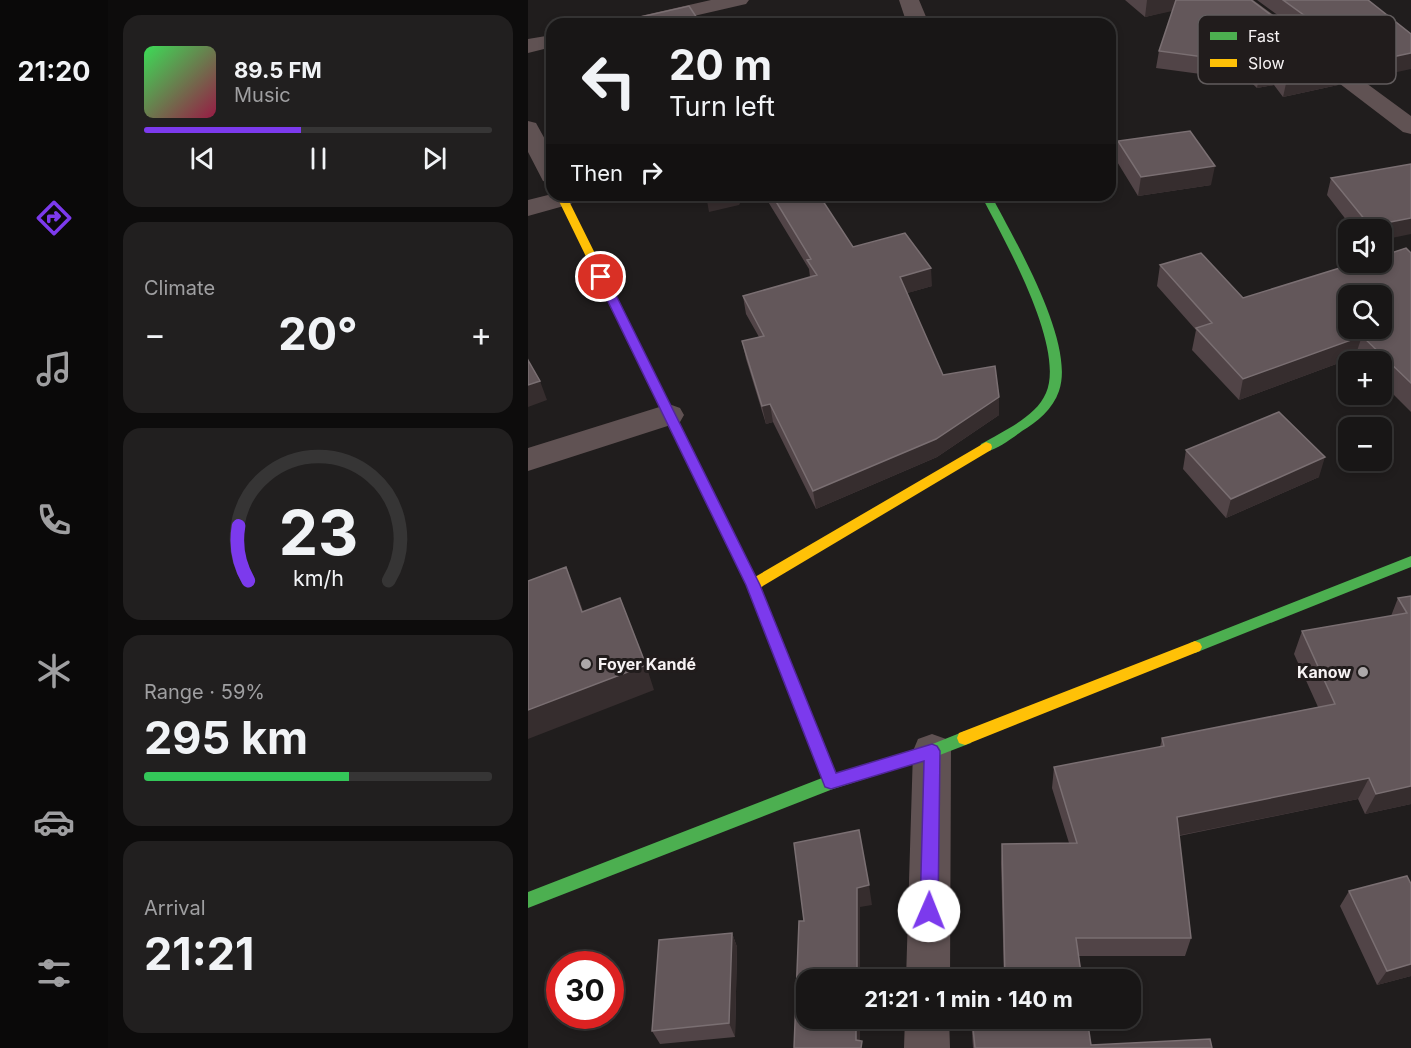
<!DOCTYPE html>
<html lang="en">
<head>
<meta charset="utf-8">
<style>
	:root { --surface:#181616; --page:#211f1f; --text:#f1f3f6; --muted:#9f9fa1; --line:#363535; --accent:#7c3aed }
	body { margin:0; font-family:Inter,sans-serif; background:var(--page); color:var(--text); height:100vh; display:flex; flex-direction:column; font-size:22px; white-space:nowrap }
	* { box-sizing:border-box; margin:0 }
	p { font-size:20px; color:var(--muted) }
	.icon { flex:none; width:33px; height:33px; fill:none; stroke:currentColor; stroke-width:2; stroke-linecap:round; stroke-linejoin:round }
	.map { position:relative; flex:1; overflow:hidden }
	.drawer { display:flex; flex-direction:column; gap:15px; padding:15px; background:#0d0c0c; width:420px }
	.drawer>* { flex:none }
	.guide { position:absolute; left:18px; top:18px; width:570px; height:183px; border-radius:18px; box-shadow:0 3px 9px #0003,0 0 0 2px var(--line); background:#181616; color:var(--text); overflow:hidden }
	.tools { position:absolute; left:810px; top:219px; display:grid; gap:12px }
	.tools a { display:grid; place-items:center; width:54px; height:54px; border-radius:12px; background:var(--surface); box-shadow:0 3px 9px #0003,0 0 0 2px var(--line); font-size:30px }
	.speed { position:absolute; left:18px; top:951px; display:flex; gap:12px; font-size:30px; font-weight:700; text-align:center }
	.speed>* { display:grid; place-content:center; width:78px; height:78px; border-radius:50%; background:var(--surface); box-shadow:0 3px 9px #0003,0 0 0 2px var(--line); line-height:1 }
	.speed .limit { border:9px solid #d22; background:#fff; color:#111 }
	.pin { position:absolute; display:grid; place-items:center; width:51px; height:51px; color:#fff; margin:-26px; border:3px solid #fff; border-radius:50%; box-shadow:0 2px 6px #0007 }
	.me { position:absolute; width:66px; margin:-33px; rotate:1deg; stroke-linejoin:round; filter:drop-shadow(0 0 4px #0008) }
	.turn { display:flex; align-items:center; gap:21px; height:126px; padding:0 24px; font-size:27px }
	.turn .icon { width:78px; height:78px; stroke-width:2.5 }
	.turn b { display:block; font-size:42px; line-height:51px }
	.then { display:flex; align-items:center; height:57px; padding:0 24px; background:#0003; gap:12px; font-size:22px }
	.big { font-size:45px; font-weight:700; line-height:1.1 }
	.drawer .tile { flex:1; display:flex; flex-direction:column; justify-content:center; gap:9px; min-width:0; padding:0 21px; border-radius:18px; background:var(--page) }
	.drawer .dial { align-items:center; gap:0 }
	.dial svg { height:156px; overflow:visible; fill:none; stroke:var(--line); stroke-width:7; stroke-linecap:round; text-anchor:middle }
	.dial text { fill:var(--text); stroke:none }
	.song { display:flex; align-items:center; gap:18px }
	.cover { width:72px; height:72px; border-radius:9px; background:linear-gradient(135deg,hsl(130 70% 55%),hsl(340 70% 35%)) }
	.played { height:6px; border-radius:3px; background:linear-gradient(90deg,var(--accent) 45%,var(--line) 45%) }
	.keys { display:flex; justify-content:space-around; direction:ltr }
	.heat { display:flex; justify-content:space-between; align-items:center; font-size:33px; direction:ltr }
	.charge { height:9px; border-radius:4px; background:linear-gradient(90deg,#34c759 59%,var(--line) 0) }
	.trip { position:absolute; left:268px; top:969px; width:345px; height:60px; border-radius:18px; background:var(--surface); box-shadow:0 3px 9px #0003,0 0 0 2px var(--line); font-weight:700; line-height:60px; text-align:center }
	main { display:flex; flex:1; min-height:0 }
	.dock { display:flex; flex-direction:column; width:108px; justify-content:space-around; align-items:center; background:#0a0909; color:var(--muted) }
	.dock .icon { width:42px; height:42px }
	.dock .active { color:var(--accent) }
	.dock b { font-size:27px; color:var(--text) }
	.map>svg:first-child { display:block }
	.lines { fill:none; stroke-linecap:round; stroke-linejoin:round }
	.street { fill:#605253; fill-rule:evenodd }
	.fast { fill:#4caf50; fill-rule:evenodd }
	.slow { fill:#ffc107; fill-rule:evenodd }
	.wall { fill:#514447 }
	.shaded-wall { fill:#362d2e }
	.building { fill:#63575a; stroke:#7a6f72; stroke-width:1.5; fill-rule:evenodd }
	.route { fill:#7c3aed; stroke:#51269a; stroke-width:1.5 }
	.poi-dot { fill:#aca8a9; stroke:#211c1c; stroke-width:2 }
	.labels { text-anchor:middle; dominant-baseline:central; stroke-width:6; stroke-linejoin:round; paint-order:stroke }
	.poi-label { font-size:16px; font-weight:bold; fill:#f7f3f4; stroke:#211c1c; text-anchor:start }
	.key { fill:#211c1c; stroke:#615c5d; stroke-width:1.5 }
	.key-label { font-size:16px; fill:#f7f3f4 }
</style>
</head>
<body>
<main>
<nav class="dock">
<b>21:20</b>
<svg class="icon active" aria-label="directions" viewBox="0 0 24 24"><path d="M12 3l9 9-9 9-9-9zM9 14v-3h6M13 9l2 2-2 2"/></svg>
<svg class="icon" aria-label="music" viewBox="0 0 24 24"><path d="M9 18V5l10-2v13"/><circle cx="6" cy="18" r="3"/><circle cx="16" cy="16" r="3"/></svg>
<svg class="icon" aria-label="phone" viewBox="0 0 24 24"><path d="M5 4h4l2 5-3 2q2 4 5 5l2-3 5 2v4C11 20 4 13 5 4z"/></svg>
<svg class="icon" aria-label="climate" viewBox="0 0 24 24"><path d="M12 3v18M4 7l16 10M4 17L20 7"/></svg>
<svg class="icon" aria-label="car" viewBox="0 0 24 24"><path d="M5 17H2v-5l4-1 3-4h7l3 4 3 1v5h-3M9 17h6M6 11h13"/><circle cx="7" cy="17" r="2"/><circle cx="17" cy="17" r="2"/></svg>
<svg class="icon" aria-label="filters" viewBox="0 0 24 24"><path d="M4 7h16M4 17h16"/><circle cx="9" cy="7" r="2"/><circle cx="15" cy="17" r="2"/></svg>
</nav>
<section class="drawer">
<div class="tile">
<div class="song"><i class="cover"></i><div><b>89.5 FM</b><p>Music</p></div></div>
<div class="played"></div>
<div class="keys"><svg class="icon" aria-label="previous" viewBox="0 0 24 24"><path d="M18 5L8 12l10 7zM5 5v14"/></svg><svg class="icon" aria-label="pause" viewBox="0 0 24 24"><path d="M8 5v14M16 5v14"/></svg><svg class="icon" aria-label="next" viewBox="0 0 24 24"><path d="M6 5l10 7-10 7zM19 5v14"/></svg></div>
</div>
<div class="tile"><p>Climate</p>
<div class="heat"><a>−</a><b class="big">20°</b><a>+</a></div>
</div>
<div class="tile dial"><svg viewBox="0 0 100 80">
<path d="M14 69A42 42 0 1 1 86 69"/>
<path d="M14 69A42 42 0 0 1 9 41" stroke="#7c3aed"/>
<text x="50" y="56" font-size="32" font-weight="700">23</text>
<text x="50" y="72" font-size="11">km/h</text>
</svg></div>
<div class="tile"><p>Range · 59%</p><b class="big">295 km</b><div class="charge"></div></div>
<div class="tile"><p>Arrival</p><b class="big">21:21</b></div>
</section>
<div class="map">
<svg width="883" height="1048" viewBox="0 0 883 1048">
	<rect width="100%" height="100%" fill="#201d1d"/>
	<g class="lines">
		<!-- street -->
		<path class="street" d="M183,0H221L218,4L131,24H91L95,20Z
			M371,0H391L401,24H379Z
			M702,0H725L883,116V134L875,132Z
			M24,35V47L0,53V39Z
			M0,121L8,123L24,152V183L15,181L0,152Z
			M24,194L44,195L47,199L43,204L0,216V200Z
			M141,404L152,408L156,415L152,422L0,471V448Z
			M404,734L418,739L423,751L422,980H378L385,751L390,739Z
			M377,1018H421L422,1048H376Z"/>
		<!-- fast -->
		<path class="fast" d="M453,195H463C486,239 548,343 531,391C525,409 509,422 494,431C483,439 471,448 458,452L453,450L452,447L453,444C475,431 508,417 518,393C538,347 475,238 453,195Z
			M149,427L155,431L232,585L308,773L402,745L437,731L443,733L445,738L443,743L404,758L305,789L0,908V892L294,778L218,585L143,431Z
			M883,556V567L672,651L667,653L662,651L660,647L662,643Z"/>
		<!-- slow -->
		<path class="slow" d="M28,195H38L155,431L153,434L149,435L143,431Z
			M458,442L463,444L464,447L463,450L230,589H220L218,585L220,581Z
			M667,641L672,643L674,647L672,651L437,745L431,743L429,738L431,733Z"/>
	</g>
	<!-- wall -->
	<path class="wall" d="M597,0H723L814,68L810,85L755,97L746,85L729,88L688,50L680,75L628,68L631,51L645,10L617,17Z
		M729,0H840L883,34L837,79Z
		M590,141L683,185L610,196L588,160Z
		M803,178L854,230H826L799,195Z
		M236,195H291L325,247L404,286L379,293L415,375L471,397V415L409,457L288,509L245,422L238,424L218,359L214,341L231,337L218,314L215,296L282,277L281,269Z
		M883,253V412L854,383V362H831L827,357L711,400L664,350L668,330L629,286L632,265L715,298Z
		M658,450L791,477L698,518L655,469Z
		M883,596V804L837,814L830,799L651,836L663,938L657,956H551L554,980H476L473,863L474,844L541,843L524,788L526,767L632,747L634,738L790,707L766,654L774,631L863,616L870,598Z
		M883,884V976L849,985L812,906L821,891Z
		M204,933L209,947L207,1037L132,1044L124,1031Z
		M443,1018H559L563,1045L684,1048H445Z"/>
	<!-- shaded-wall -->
	<path class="shaded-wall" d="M619,0H650L649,10L617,17Z
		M690,32L688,50L680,75L683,58Z
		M883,53V69L837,79L841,62Z
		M749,67L746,85L729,88L732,71Z
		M814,68L810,85L755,97L759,79Z
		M687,166L683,185L610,196L613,177Z
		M178,195H217L211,205L181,212Z
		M883,218V234L854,240V230H841L842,226Z
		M403,268L404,286L373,295L372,277Z
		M834,336L827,357L711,400L715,379Z
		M12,381L19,400L0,407V385Z
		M471,397V415L409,457L288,509L285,491Z
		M242,404L245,422L238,424L234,406Z
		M797,457L791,477L698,518L703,499Z
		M38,567L49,593L64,637L54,612Z
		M118,665L126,690L0,739V710Z
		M841,778L830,799L643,837L649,817Z
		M883,786V804L837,814L848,794Z
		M341,885L344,905L332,907V980H329V888Z
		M204,933L209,947L207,1037L201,1023Z
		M883,964V976L849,985L859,971Z
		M328,1018H332V1048L328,1040Z"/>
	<!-- building -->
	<path class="building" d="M648,0H723L814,68L759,79L749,67L732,71L690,32L683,58L631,51Z
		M755,0H840L883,34V53L841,62Z
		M161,6L173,24H112L108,18Z
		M295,19L298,24H269Z
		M359,19L363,24H328Z
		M662,131L687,166L613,177L590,141Z
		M883,164V218L842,226L803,178Z
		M244,195H291L325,247L377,233L403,268L372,277L415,375L467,366L471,397L408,439L285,491L242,404L234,406L214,341L236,336L215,296L289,275L279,260L283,259Z
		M878,248L883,253V383L834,336L715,379L668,328L684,323L632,265L673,253L715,298L831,262H854V256ZM820,296H854V328H820Z
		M0,360L12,381L0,385Z
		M751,412L797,457L703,499L658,450Z
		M38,567L54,612L92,598L118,665L0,710V581Z
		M883,596V786L848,794L841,778L649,817L663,938H548L554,980H477L474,844L549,843L526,767L636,746L634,738L807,704L774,631L879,613L870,598Z
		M331,830L341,885L329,888V980H279V1018H328V1040L334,1041L333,1048H266L271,921H276L266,843Z
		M879,876L883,884V964L859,971L821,891Z
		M204,933L201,1023L124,1031L131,940Z
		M444,1018H559L563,1045L682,1039L684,1048H447Z"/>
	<!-- route -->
	<path class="route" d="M73,274L79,277L232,585L308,773L404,744L409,746L412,751L410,911L407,917L401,920L395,917L392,911L396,761L303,789L297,787L218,585L68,277Z"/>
	<!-- markers -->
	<g class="poi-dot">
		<circle cx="58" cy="664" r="6"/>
		<circle cx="835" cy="672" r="6"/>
	</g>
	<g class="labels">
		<!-- poi labels -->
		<g class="poi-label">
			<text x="70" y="664">Foyer Kandé</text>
			<text x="823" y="672" text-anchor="end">Kanow</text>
		</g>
	</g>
	<!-- legend -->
	<rect x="670" y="15" width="198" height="69" rx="9" class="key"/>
	<rect x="682" y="32" width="27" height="8" fill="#4caf50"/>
	<rect x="682" y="59" width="27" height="8" fill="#ffc107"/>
	<g class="key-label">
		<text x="720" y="42">Fast</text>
		<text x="720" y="69">Slow</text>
	</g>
</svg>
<div class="tools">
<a><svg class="icon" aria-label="sound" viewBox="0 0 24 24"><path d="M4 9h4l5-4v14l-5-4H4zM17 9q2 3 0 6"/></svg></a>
<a><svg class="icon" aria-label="search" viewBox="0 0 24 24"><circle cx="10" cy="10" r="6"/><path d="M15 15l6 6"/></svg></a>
<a>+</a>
<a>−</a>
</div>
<div class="speed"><div class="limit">30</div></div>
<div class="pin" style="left:73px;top:277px;background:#d93025"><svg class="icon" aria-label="arrive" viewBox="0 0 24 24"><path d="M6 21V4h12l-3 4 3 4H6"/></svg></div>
<svg class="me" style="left:401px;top:911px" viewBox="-20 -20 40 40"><circle r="19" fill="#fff"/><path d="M0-13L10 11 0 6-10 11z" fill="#7c3aed"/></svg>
<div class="trip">21:21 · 1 min · 140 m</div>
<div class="guide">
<div class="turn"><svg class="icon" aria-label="left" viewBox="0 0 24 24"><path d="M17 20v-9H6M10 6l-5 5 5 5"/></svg><div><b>20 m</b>Turn left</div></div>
<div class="then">Then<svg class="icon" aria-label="right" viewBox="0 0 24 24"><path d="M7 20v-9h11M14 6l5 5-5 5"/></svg></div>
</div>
</div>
</main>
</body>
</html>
